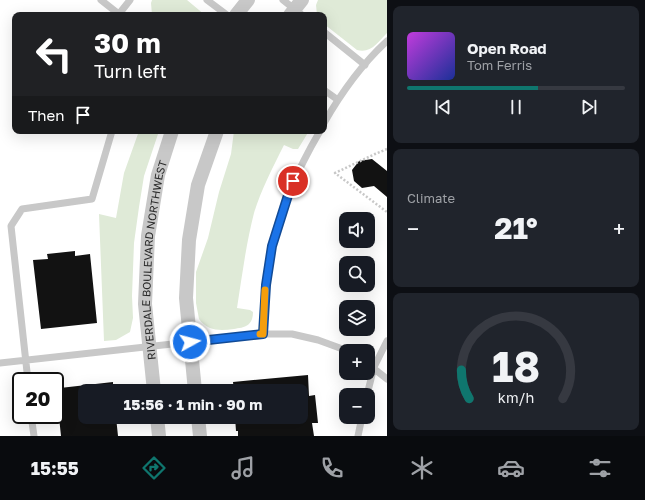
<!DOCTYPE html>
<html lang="en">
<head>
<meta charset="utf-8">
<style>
	:root { --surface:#171b24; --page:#20242c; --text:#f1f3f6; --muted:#9ea1a6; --line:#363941; --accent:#0f766e }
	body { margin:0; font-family:"Golos Text",sans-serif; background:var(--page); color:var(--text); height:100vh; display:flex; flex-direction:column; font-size:15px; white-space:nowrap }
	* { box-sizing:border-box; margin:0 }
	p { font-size:13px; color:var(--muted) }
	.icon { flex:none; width:22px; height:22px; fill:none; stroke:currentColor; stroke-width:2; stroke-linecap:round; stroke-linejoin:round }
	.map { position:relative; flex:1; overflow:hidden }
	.panel { display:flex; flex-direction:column; gap:6px; padding:6px; background:#0d0f14; width:258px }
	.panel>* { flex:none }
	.top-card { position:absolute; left:12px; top:12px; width:315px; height:122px; border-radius:8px; box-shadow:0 4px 16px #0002; background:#202124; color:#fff; overflow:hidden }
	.buttons { position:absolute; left:339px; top:212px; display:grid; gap:8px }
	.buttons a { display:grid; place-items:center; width:36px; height:36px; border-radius:8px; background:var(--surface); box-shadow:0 4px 16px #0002; font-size:20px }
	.speed { position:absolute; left:12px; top:372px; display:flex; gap:8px; font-size:20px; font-weight:700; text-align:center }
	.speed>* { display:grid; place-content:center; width:52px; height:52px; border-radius:50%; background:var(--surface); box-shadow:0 4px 16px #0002; line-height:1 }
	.speed .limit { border:2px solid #111; border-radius:6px; background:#fff; color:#111 }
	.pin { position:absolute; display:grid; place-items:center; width:34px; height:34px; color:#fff; margin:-17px; border:2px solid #fff; border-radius:50%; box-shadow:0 1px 4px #0007 }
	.me { position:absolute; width:44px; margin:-22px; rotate:83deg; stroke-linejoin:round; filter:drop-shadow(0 0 3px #0008) }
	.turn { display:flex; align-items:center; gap:14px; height:84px; padding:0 16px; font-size:18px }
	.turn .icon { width:52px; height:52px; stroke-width:2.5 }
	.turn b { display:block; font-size:28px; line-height:34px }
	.then { display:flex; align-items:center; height:38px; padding:0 16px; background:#0003; gap:8px; font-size:15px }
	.big { font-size:30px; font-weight:700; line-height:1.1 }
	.panel .card { flex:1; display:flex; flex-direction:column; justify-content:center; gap:6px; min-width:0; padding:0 14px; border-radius:8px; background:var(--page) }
	.panel .dial { align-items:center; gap:0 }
	.dial svg { height:104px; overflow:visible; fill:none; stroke:var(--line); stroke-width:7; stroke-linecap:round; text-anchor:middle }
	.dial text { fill:var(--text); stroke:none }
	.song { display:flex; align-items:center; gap:12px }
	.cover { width:48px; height:48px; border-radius:6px; background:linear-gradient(135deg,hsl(290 70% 55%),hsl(230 70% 35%)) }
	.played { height:4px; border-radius:2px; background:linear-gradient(90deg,var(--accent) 60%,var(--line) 60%) }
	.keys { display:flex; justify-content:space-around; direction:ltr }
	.heat { display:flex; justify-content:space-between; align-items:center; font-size:22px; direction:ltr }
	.trip { position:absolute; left:78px; top:384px; width:230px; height:40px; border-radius:8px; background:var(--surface); box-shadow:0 4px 16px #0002; font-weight:700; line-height:40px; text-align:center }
	.menu { display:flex; height:64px; justify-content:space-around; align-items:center; background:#090b0e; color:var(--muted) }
	.menu .icon { width:28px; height:28px }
	.menu .active { color:var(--accent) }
	.menu b { font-size:18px; color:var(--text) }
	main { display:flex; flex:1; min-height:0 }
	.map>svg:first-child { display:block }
	.green { fill:#dfead7 }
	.building { fill:#121212 }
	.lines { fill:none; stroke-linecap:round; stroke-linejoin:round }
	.path { stroke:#c8c8c8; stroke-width:2.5; stroke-dasharray:2 2; stroke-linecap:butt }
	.lane { stroke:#c8c8c8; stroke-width:7 }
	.street { stroke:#c8c8c8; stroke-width:14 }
	.route-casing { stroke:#114b97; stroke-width:10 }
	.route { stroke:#1a73e8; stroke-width:7 }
	.slow { stroke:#f59e0b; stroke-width:7 }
	.labels { text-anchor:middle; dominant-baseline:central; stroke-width:4; stroke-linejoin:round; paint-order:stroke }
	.street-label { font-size:11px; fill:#2b2b2b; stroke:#fff }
</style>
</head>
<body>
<main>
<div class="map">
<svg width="387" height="436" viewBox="0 0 387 436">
	<rect width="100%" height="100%" fill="#fff"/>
	<!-- green -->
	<path class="green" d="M152,0H187L205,15H152L151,3Z
		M318,0H387V33C378,42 371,54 357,50L324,24V15H317L316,5Z
		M139,131H159L144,176L139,207L134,243L132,296L133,318L130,332L116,340L104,341L99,214L116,218L124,173Z
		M234,131H309L298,149H293L284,145C273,167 261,190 254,213C246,244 242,276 237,308L250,310L253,312C253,317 252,321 249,324C245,328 238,328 234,329C219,331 208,331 199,319L196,303V272L208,238L219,192L231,154Z"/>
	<!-- building -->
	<path class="building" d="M372,159L387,171V197L374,186L362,188L354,181L352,170L359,161Z
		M75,251V256L90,254L97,323L41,329L33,260L48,259L47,254Z
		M308,375L309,396L315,395L318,423H312L314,436H238V431H236L235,417H301V391H234L233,382Z
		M113,382V391H85V417H116L118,436H61L59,417H64L60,388Z"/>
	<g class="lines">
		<!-- path -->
		<path class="path" d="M387,149L375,154L335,173L387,212"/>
		<!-- lane -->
		<path class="lane" d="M101,0L120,15
			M207,0L227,15
			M283,0L302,15
			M119,14L130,0
			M324,32L365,65
			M324,90L338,100
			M324,123C340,95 363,63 387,41
			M263,334C264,304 265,274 272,246C281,205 299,167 320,131
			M0,363L263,334H292L318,340L348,351
			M368,364L387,379
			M28,381L11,226L22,209L92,199L112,131
			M367,395L374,367L387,341
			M31,415L34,436
			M358,436L362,417"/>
		<!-- street -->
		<g class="street">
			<path d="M236,15L248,0"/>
			<path d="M290,15L302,0"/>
			<path id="s1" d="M154,391L145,304L148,236L158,175L172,131"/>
			<path d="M195,391L186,298L189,240L198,185L217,131"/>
			<path d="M157,417L159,436"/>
			<path d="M198,417L200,436"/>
		</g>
	</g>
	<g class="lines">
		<defs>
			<path id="route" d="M190,342L263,334L266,285L272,246L290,189L293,181"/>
		</defs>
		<!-- route casing -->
		<use href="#route" class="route-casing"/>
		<!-- route -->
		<use href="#route" class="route"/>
		<!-- slow -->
		<path class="slow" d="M260,334H263L265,290"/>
	</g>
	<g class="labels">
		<!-- street labels -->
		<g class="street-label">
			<text stroke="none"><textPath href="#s1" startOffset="132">RIVERDALE BOULEVARD NORTHWEST</textPath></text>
		</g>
	</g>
</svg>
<div class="buttons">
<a><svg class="icon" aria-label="sound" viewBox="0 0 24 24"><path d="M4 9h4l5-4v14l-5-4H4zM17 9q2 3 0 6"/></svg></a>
<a><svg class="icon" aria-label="search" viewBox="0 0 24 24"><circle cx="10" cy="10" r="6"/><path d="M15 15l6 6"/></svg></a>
<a><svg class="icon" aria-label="layers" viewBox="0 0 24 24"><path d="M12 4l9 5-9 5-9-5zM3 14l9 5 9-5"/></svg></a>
<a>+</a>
<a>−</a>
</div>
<div class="speed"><div class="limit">20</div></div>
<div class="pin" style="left:293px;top:181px;background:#d93025"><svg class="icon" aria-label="arrive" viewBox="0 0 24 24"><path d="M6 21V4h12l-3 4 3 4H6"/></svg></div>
<svg class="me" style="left:190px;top:342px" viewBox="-20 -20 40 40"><circle r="17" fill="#1a73e8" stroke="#fff" stroke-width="3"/><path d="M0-11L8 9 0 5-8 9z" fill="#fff"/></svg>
<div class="trip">15:56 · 1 min · 90 m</div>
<div class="top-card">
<div class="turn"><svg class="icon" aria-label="left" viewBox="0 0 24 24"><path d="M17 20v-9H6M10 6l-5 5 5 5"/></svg><div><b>30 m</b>Turn left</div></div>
<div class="then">Then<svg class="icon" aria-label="arrive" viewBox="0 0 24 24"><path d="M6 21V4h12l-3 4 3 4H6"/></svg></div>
</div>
</div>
<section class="panel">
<div class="card">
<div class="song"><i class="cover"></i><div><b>Open Road</b><p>Tom Ferris</p></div></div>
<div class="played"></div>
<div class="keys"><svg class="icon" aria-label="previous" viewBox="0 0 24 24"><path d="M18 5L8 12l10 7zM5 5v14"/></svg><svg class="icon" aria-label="pause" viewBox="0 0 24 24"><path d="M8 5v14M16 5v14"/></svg><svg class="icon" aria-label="next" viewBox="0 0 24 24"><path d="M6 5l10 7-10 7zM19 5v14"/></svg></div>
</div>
<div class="card"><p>Climate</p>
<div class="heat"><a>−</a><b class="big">21°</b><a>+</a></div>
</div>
<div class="card dial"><svg viewBox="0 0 100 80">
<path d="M14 69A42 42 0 1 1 86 69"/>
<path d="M14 69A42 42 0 0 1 8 47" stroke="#0f766e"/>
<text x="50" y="56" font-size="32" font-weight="700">18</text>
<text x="50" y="72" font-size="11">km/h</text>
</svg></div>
</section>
</main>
<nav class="menu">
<b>15:55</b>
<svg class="icon active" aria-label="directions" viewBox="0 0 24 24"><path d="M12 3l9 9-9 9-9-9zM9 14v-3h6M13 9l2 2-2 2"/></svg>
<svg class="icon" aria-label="music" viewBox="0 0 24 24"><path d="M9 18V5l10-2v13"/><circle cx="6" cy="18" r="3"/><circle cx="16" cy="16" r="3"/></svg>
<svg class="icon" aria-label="phone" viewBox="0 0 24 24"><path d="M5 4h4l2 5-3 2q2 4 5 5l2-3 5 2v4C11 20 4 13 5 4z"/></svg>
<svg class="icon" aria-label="climate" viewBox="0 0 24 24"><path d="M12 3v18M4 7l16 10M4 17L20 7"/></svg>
<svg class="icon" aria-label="car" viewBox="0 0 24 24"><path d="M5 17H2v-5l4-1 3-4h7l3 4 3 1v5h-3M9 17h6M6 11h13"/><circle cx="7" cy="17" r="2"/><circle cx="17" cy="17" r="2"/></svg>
<svg class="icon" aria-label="filters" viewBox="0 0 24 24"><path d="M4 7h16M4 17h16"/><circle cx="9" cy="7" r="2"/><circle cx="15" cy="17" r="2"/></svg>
</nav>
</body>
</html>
